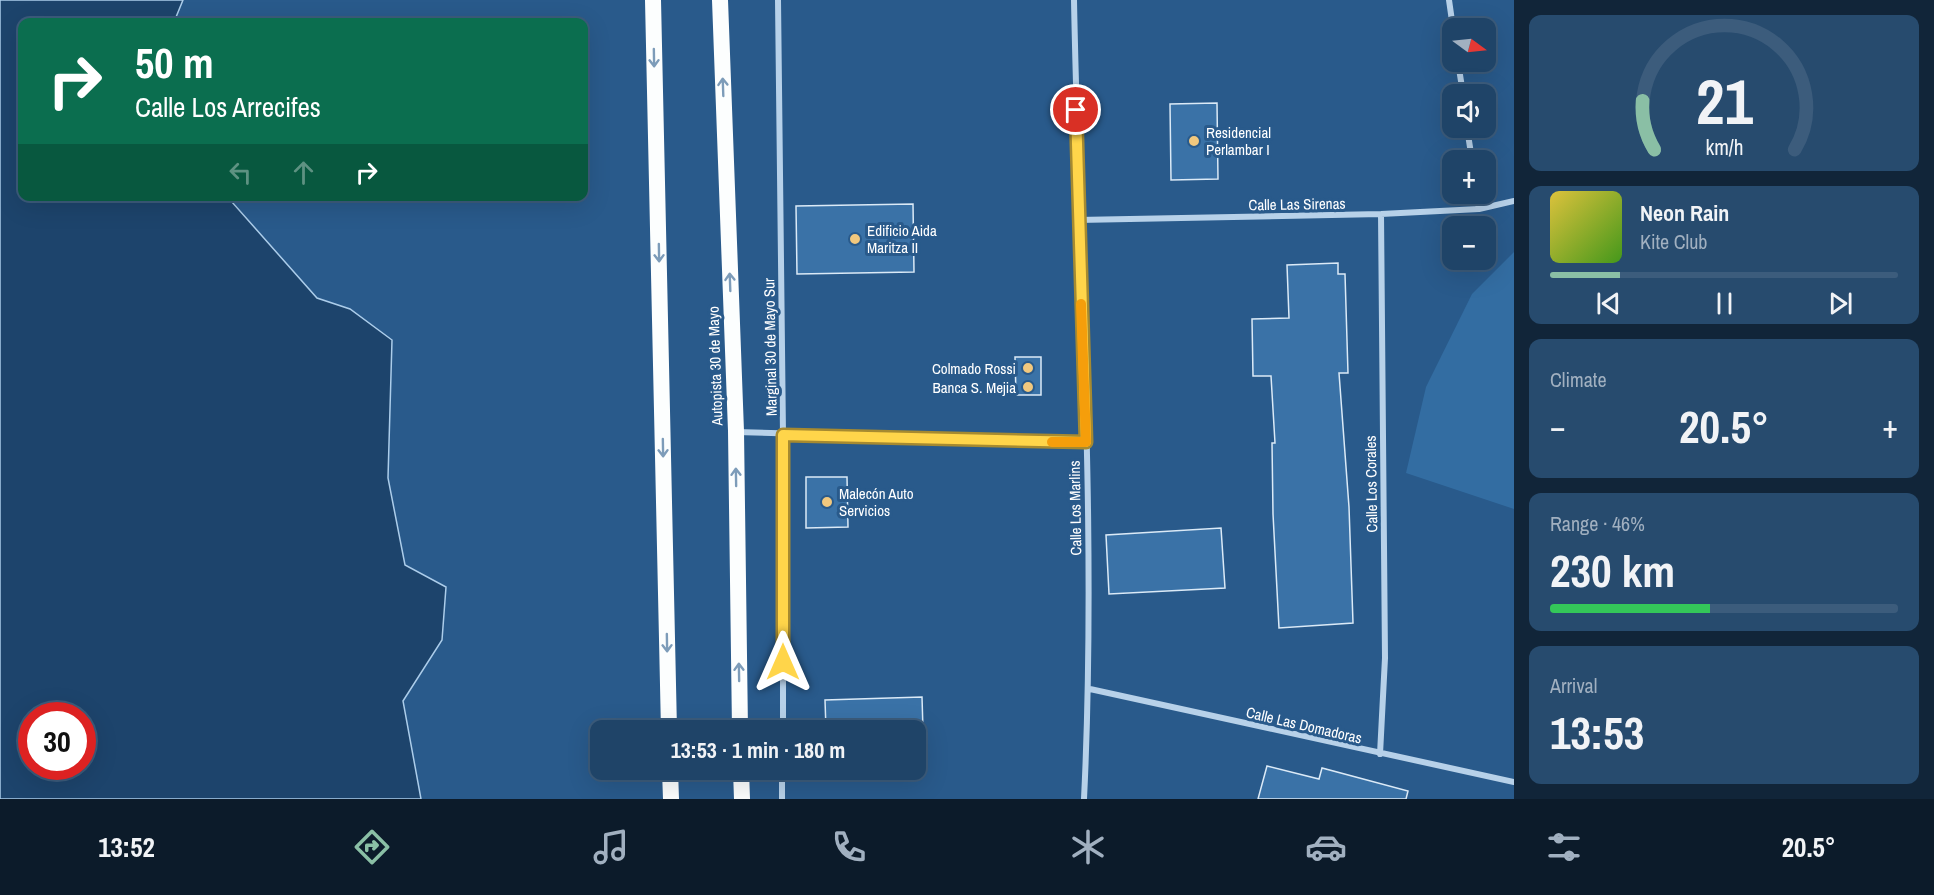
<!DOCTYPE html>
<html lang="en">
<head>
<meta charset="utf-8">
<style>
	:root { --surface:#1f4468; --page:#274b6e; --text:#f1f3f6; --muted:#a1b0c0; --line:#3c5c7c; --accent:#8abfa5 }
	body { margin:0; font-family:"Archivo Narrow",sans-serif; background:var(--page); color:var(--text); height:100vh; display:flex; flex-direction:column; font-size:22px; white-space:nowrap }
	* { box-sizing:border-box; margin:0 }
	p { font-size:20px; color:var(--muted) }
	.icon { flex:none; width:33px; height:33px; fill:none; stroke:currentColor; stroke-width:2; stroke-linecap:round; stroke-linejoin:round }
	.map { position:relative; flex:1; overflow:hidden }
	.side { display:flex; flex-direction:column; gap:15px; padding:15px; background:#112539; width:420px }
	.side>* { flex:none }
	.hud { position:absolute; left:18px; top:18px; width:570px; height:183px; border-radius:12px; box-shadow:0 6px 24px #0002,0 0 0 2px var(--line); background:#0b6e4f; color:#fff; overflow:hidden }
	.needle { width:39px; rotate:105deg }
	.fabs { position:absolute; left:1442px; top:18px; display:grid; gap:12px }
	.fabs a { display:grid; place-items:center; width:54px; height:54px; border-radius:12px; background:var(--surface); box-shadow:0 6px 24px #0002,0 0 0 2px var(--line); font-size:30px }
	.speed { position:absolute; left:18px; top:702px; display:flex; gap:12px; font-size:30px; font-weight:700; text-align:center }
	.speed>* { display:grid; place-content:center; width:78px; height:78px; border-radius:50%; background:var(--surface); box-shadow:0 6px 24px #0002,0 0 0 2px var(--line); line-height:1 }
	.speed .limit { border:9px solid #d22; background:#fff; color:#111 }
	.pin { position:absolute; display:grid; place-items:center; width:51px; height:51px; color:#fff; margin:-26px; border:3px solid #fff; border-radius:50%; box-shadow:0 2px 6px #0007 }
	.me { position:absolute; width:66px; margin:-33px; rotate:0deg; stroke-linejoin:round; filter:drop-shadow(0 0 4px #0008) }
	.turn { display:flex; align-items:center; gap:21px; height:126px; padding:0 18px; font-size:27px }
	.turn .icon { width:78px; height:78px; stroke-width:2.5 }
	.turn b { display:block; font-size:42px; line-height:51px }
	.lanes { display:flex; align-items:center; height:57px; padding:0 18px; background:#0003; justify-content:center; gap:30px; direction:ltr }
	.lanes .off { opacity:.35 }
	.big { font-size:45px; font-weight:700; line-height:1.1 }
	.side .tile { flex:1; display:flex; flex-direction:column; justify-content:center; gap:9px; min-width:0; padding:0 21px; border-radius:12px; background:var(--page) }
	.side .dial { align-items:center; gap:0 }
	.dial svg { height:156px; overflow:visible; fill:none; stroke:var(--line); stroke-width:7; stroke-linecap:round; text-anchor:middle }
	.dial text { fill:var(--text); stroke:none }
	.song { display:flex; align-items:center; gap:18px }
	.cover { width:72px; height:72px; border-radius:9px; background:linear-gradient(135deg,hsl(50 70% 55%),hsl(100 70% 35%)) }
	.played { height:6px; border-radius:3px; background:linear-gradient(90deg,var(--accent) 20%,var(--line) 20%) }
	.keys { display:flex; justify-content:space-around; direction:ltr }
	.heat { display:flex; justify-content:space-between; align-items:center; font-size:33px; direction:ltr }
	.charge { height:9px; border-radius:4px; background:linear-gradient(90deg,#34c759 46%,var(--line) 0) }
	.trip { position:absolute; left:590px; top:720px; width:336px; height:60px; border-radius:12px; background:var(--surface); box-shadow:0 6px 24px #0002,0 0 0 2px var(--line); font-weight:700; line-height:60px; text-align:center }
	.menu { display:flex; height:96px; justify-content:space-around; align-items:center; background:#0c1b2a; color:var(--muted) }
	.menu .icon { width:42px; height:42px }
	.menu .current { color:var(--accent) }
	.menu b { font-size:27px; color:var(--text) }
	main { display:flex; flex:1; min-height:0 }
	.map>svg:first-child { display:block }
	.green { fill:#336da2 }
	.water { fill:#1d446c; stroke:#accdea; stroke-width:1.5; fill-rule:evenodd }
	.building { fill:#3a72a7; stroke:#dbeaf7; stroke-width:1.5 }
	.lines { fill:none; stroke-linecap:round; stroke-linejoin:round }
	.minor { stroke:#b7d1e9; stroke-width:6 }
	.trunk { stroke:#fcfefe; stroke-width:16 }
	.oneway { stroke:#7d9cb9 }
	.route-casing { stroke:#a68a30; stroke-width:15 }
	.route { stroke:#ffd54a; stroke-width:10 }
	.slow { stroke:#f59e0b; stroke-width:10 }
	.poi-dot { fill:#f1c87e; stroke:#295a8b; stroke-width:2 }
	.labels { text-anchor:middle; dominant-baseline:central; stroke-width:6; stroke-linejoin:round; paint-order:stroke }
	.poi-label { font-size:15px; fill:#fff; stroke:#295a8b; text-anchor:start }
	.street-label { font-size:15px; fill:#fff; stroke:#295a8b }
</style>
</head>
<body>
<main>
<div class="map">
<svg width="1514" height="799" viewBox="0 0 1514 799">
	<rect width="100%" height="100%" fill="#295a8b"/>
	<!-- green -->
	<path class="green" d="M1514,252V509L1406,473L1426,387L1472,294Z"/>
	<!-- water -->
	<path class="water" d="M0,0H183L174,22H22V196L230,197L231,201L317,298L350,309L392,340L388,478L405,565L446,587L442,640L403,701L421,799H0ZM32,716H82V766H32Z"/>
	<!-- building -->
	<path class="building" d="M1217,103L1218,179L1171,180L1170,104Z
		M913,204L914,272L797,274L796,206Z
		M1338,263V274H1345L1348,373H1339L1349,507L1353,623L1279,628L1273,514L1272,443H1275L1271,376H1253L1252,319L1289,318L1287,265Z
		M1015,357H1041V395H1016Z
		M806,477H847L848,527L806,528Z
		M1221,528L1225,588L1109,594L1106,535Z
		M922,697L923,730H826L825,700Z
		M1267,766L1319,779L1322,768L1408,791L1406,799H1258Z"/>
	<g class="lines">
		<!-- minor -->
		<path class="minor" d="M778,0L783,435V730
			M1074,0C1079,266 1097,533 1084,799
			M1449,0L1453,28
			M1458,62L1463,94
			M1467,128L1472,160
			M1476,194L1479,209
			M1078,220L1381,214L1479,209L1514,201
			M736,432L1086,442
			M1090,689L1514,782
			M1380,754L1385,658L1381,214
			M782,799V770"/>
		<!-- trunk -->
		<path class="trunk" d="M653,0L669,730
			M720,0L736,431L740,730
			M670,770L671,799
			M741,770L742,799"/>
	</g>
	<!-- one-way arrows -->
	<defs><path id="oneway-shaft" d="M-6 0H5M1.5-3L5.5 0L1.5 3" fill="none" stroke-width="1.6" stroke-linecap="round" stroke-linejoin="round" transform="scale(1.5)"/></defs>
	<g class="oneway">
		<use href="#oneway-shaft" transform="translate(654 58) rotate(89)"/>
		<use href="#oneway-shaft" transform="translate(723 87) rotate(-92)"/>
		<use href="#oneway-shaft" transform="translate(659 253) rotate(89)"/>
		<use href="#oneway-shaft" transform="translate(730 282) rotate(-92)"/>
		<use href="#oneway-shaft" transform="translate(663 448) rotate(89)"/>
		<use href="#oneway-shaft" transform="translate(736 477) rotate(-91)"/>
		<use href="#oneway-shaft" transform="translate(667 643) rotate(89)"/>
		<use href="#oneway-shaft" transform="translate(739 672) rotate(-91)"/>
	</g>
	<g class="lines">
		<defs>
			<path id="route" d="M783,662V435L1086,442L1076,110"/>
		</defs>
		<!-- route casing -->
		<use href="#route" class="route-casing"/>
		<!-- route -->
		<use href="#route" class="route"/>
		<!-- slow -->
		<path class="slow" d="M1052,442H1086L1081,304"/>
	</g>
	<!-- markers -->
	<g class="poi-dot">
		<circle cx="1194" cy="141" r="6"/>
		<circle cx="855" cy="239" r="6"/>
		<circle cx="1028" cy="368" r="6"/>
		<circle cx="1028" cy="387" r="6"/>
		<circle cx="827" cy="502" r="6"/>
	</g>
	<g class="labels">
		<!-- poi labels -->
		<g class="poi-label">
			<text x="1206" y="132">Residencial<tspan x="1206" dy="17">Perlambar I</tspan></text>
			<text x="867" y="230">Edificio Aida<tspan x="867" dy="17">Maritza II</tspan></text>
			<text x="1016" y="368" text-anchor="end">Colmado Rossi</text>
			<text x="1016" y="387" text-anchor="end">Banca S. Mejia</text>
			<text x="839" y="493">Malecón Auto<tspan x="839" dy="17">Servicios</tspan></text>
		</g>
		<!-- street labels -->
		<g class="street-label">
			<text transform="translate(1297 204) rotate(-1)">Calle Las Sirenas</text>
			<text transform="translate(770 347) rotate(-91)">Marginal 30 de Mayo Sur</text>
			<text transform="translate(715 366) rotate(-92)">Autopista 30 de Mayo</text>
			<text transform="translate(1371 484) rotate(-91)">Calle Los Corales</text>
			<text transform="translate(1075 508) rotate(-91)">Calle Los Marlins</text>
			<text transform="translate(1304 725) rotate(13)">Calle Las Domadoras</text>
		</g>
	</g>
</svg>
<div class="fabs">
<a><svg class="needle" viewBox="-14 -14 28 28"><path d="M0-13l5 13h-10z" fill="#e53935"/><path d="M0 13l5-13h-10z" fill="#a1b0c0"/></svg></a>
<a><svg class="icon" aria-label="sound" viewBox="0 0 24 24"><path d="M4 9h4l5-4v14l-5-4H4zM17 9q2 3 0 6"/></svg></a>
<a>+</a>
<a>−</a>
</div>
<div class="speed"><div class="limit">30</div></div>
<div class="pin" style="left:1076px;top:110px;background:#d93025"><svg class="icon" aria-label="arrive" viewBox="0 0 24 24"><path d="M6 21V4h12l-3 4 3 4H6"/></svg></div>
<svg class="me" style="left:783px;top:662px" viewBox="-20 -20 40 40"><path d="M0-17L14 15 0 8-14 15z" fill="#ffd54a" stroke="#fff" stroke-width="4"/></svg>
<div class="trip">13:53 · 1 min · 180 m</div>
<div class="hud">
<div class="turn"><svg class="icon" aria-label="right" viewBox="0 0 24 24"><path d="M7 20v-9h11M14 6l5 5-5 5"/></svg><div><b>50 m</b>Calle Los Arrecifes</div></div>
<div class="lanes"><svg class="icon off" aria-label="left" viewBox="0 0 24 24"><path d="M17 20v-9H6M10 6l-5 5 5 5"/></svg><svg class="icon off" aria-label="ahead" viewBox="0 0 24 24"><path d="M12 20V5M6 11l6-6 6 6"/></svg><svg class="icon" aria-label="right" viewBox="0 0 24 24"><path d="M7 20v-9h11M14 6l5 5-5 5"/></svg></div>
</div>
</div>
<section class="side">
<div class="tile dial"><svg viewBox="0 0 100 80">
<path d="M14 69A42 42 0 1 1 86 69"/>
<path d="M14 69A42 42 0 0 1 8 44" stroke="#8abfa5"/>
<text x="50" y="56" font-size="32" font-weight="700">21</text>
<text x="50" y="72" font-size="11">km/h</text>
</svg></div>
<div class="tile">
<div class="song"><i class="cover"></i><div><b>Neon Rain</b><p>Kite Club</p></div></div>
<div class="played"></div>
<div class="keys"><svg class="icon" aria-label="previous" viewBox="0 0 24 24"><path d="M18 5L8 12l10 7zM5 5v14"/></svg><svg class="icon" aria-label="pause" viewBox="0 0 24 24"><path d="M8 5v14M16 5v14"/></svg><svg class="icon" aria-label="next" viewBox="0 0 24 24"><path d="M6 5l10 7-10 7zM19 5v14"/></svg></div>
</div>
<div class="tile"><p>Climate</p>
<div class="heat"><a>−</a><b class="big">20.5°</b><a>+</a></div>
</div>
<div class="tile"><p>Range · 46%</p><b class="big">230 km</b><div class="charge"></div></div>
<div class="tile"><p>Arrival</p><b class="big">13:53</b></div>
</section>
</main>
<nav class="menu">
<b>13:52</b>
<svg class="icon current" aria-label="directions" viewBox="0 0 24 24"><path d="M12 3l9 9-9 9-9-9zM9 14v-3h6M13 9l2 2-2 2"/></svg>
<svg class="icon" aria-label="music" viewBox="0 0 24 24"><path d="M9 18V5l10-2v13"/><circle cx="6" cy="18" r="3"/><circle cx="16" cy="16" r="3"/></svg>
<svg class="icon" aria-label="phone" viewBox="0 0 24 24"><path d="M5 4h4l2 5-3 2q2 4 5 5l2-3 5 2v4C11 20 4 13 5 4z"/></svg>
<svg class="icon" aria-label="climate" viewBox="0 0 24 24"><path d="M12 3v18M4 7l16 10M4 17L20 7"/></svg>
<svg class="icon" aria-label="car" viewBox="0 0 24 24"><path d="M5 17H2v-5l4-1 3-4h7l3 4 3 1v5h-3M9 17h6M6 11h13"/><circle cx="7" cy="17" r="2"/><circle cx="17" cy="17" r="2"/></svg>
<svg class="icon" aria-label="filters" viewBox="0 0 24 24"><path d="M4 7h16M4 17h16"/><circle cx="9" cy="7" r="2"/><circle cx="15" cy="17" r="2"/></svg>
<b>20.5°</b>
</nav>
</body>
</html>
